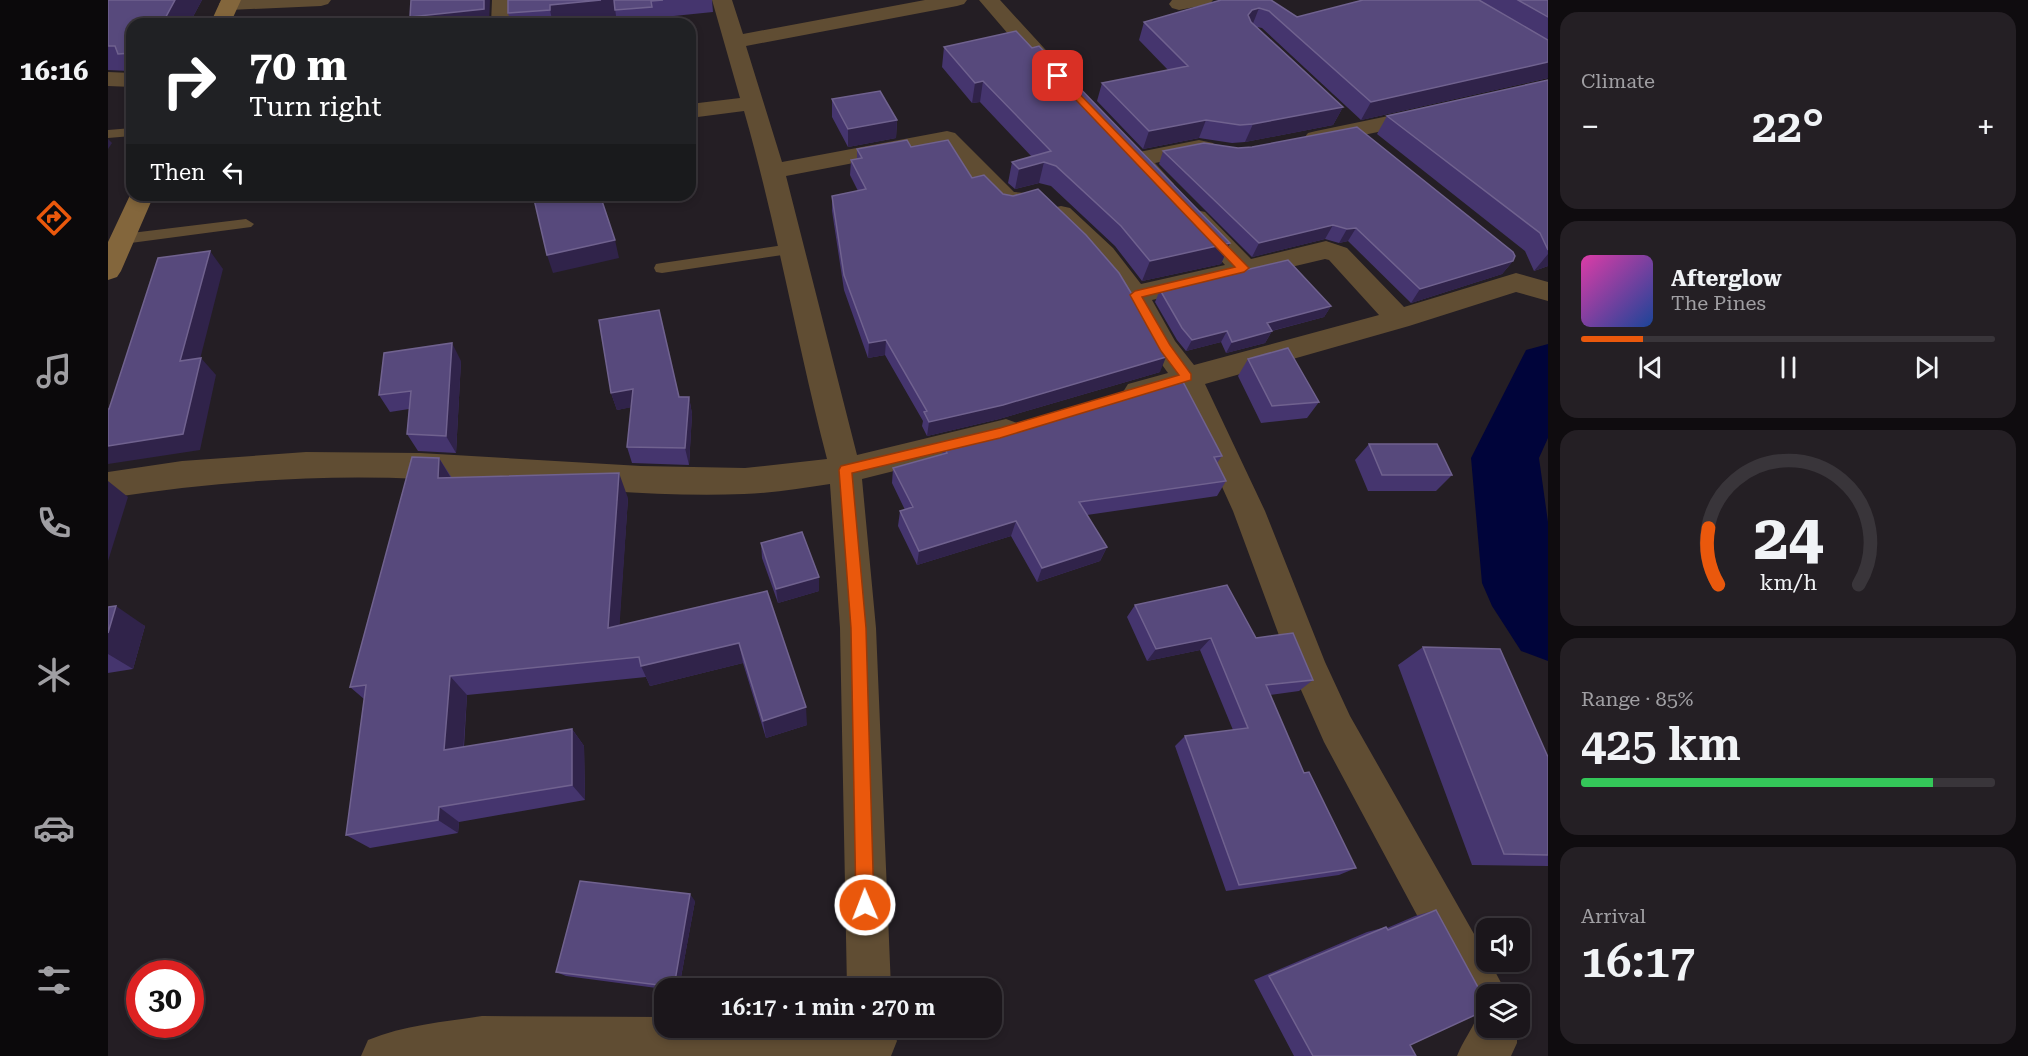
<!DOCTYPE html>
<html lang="en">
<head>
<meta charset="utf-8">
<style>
	:root { --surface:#1b161b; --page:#241f24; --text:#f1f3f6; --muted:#a09fa3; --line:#39353a; --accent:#ea580c }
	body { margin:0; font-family:"Roboto Serif",serif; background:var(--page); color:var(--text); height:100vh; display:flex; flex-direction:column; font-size:22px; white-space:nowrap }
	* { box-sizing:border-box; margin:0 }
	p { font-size:20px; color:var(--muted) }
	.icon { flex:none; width:33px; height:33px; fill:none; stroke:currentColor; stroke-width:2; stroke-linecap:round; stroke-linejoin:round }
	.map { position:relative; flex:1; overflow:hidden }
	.side { display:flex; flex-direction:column; gap:12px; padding:12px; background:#0f0c0f; width:480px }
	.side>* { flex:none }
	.top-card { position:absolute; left:18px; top:18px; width:570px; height:183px; border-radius:18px; box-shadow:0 3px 9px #0003,0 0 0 2px var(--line); background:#202124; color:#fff; overflow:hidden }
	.buttons { position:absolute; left:1368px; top:918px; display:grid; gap:12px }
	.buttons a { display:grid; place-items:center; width:54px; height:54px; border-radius:12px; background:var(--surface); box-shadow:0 3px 9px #0003,0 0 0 2px var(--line); font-size:30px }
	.speed { position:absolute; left:18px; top:960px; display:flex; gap:12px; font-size:30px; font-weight:700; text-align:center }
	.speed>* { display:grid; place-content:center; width:78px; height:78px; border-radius:50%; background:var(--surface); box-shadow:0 3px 9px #0003,0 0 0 2px var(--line); line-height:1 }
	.speed .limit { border:9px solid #d22; background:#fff; color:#111 }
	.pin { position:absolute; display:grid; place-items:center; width:51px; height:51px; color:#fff; margin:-26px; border-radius:12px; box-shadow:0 3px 9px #0006 }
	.me { position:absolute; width:66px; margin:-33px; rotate:359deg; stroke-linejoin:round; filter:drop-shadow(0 0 4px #0008) }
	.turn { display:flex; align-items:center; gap:21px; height:126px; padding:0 24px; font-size:27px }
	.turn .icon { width:78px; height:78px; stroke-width:2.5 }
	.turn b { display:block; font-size:42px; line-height:51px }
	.then { display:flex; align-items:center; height:57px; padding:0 24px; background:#0003; gap:12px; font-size:22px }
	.big { font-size:45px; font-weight:600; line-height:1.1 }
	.side .widget { flex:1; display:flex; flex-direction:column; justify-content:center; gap:9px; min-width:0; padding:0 21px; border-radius:18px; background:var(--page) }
	.side .dial { align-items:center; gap:0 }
	.dial svg { height:156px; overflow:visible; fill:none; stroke:var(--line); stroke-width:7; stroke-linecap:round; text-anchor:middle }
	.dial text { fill:var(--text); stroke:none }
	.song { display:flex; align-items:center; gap:18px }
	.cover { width:72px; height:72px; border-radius:9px; background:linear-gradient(135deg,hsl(320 70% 55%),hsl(220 70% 35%)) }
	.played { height:6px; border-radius:3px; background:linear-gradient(90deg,var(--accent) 15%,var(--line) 15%) }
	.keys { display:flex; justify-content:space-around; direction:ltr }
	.heat { display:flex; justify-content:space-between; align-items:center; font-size:33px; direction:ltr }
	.charge { height:9px; border-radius:4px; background:linear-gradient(90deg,#34c759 85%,var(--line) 0) }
	.trip { position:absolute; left:546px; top:978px; width:348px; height:60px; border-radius:18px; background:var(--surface); box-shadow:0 3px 9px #0003,0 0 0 2px var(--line); font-weight:600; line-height:60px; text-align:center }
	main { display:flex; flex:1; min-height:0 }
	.tabs { display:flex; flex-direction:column; width:108px; justify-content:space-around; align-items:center; background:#0b090b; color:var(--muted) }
	.tabs .icon { width:42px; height:42px }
	.tabs .on { color:var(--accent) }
	.tabs b { font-size:27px; color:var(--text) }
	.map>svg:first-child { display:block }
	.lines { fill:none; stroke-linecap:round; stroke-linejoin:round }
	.river { fill:#00043a; fill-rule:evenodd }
	.lane { fill:#604d33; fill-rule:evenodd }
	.street { fill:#604d33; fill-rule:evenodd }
	.secondary { fill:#83663c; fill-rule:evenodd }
	.wall { fill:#45356e }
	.shaded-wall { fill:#30234a }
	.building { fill:#57497c; stroke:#70628f; stroke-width:1.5 }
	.route { fill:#ea580c; stroke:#983908; stroke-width:1.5 }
</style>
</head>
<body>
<main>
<nav class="tabs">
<b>16:16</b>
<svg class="icon on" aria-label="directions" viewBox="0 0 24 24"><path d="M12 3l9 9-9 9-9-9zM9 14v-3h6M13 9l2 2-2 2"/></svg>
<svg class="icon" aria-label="music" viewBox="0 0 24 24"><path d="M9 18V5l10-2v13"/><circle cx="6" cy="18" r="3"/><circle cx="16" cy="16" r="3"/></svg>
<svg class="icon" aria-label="phone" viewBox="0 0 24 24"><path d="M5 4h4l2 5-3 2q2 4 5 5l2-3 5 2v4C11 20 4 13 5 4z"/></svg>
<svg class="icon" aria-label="climate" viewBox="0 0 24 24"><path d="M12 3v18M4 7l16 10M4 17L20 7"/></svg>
<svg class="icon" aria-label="car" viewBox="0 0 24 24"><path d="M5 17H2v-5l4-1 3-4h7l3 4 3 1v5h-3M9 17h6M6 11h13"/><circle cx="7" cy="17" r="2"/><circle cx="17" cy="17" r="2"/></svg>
<svg class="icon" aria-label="filters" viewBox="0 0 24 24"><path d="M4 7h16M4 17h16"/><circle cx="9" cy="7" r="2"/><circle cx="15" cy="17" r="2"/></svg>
</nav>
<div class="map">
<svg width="1440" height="1056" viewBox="0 0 1440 1056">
	<rect width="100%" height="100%" fill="#241e24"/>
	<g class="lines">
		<!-- river -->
		<path class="river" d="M1440,344V438L1431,458L1440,522V661L1413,651L1384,606L1374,583L1363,458L1418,350Z"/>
		<!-- lane -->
		<path class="lane" d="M24,128V136L0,138V130Z
			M138,219L146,224L143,227L15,244L7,239L15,234Z
			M683,244L688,245L691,249L688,253L554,273L548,272L546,268L548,264L554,263Z"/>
		<!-- street -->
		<path class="street" d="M114,0H223L220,4L213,6L121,10L114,8L111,4Z
			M384,0H404L403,24H383Z
			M604,0H624L635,34L817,0H859L856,4L849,6L638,46L674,162L839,131L847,133L906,192L917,193L920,199L917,205C908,207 902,209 892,207L834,146L678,176L749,455L898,419L909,423L913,431L909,439L898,443L754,479L768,628L783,988H739L732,628L722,484C694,488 665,493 636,494C529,498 421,483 313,479C208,474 104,482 0,498V472L74,461L198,452L312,453L533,466L637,468L719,459C689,344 669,226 636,111L582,118V104L632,98Z
			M871,0H892L947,60L950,65L947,70L939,71L931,70Z
			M1064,0H1105L1102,4L1071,10L1064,8L1061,4Z
			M0,72L24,73V87L0,86Z
			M1319,108L1327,110L1330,115L1327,120L1208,145L1200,143L1196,138L1200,133L1208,131Z
			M1091,140L1105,143L1109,148L1105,153L1091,154L1047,163L1066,184L1063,189C1043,194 1027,174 1017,159L1021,154Z
			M953,206L962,208L1005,248L1033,284L1117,265L1075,218L1079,212L1088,210L1097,212L1143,259L1218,241L1239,248L1296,307L1408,273L1440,282V301L1408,292L1301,326L1097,384L1157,511L1217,662L1242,716L1378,955V962H1382L1399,994H1378V1028H1409V1043L1403,1056H1349C1355,1041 1363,1031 1369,1017L1362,1014L1216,742L1182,665L1125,511L1071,392L1030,403L1020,400L1015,392L1020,384L1060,373L1047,355L1016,300L987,260L940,214L944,208ZM1217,259L1221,260L1271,315L1086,365L1067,341L1044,300Z
			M374,1016L556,1017V1028H783L789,1041L783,1056H253L260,1040C296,1025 335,1022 374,1016Z"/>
		<!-- secondary -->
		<path class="secondary" d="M113,0H133L122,24H102Z
			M24,191V195H46L13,271L9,277L0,280V242Z"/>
	</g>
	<!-- wall -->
	<path class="wall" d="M0,0H94L81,24H24V76L21,71L0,70Z
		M400,0H604L605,12L546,18L547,23L540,24H510L508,16L446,22V24H403L400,13Z
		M1113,0L1189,17L1255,0H1440V78L1253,120L1154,28L1149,27L1235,107L1225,125L1137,142L1124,143L1091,138L1035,149L989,101L994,83L1060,70L1031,40L1036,22Z
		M836,47L1122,243L1113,264L1034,281L1007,246L943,186L931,183L907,189L900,183L904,162L924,157L872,102L864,103L834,67Z
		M1440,80V266L1426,271L1417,251L1269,134L1279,116Z
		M724,99L789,120L788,138L740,147L724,117Z
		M803,147L895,194L1054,344L1053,348L1052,372L891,419L819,436L814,426L815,421L777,355L760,358L736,290L724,211V196L750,191L742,175L743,160L749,159V149Z
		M1055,151L1405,261L1394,274L1303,303L1240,241L1231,243L1217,239L1144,257L1051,164Z
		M1052,290L1223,306L1216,317L1164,331L1157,343L1118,353L1113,342L1078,351L1069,340L1047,302Z
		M1140,359L1211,402L1199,418L1153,423L1130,376Z
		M353,361L348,453L310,451L299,434L301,409L282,412L271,395Z
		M503,393L581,397L584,414L581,465L524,463L519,447L523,407L509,410Z
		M1261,444L1344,475L1328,491H1260L1247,460Z
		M836,446L1114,456L1109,463L1118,481L1109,496L979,515L999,547L992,561L929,582L903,536L809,565L790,526L792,511L797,510L784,483L785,468L834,454Z
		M331,458L344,478L520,498L511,626L659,591L699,725L658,738L635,663L542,686L538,677L359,695L356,747L464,729L476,746L477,800L351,822L350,833L262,848L238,835L256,699L242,687Z
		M653,543L711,577V591L670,603L654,558Z
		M1027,605L1148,638L1205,680L1191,691L1162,695L1196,773L1248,868L1231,875L1118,891L1067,746L1077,736L1125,730L1092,650L1039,661L1019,617Z
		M0,607L37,626L25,669L0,673Z
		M1315,647L1440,757V866L1364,865L1290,665Z
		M587,901L571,988L556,989L458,976L448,972Z
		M1328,910L1302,1045L1308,1056H1186L1146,980L1259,932L1278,927L1279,928L1307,916Z"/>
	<!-- shaded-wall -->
	<path class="shaded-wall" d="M67,0H94L81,24H54Z
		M376,0H382L381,24H305L302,17Z
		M493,0H506L508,16L446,22L445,24L442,10V5Z
		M1151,8L1144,26L1140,15L1144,10Z
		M1440,62V78L1253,120L1263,102Z
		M875,81L872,102L864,103L867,83Z
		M1235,107L1225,125L1137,142L1145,124Z
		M789,120L788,138L740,147V129Z
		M1098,120L1091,138L1035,149L1041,131Z
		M0,139L4,143L0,149Z
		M936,162L931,183L907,189L911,169Z
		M1225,225L1217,239L1144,257L1151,243Z
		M1248,228L1240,241L1231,243L1239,229Z
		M507,240L511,258L445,273L439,255Z
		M1122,243L1113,264L1034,281L1042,261Z
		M102,251L115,269L87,379L72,361Z
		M1440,254V266L1426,271Z
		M1405,261L1394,274L1303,303L1312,289Z
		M1223,306L1216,317L1152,334L1159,323Z
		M1119,331L1113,342L1078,351L1084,340Z
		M1164,331L1157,343L1118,353L1124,342Z
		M778,340L777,355L760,358L761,343Z
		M344,343L353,361L348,453L338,436Z
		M1058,357L1052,372L891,419L819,436L821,422Z
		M93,358L108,375L92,450L0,464V446Z
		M525,389L530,406L509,410L503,393Z
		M581,397L584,414L581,465L577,448Z
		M331,458L346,483L330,478Z
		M511,473L520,498L510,649L500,628Z
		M0,481L20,497L0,561Z
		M908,521L903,536L809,565L811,551Z
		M999,547L992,561L929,582L934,568Z
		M711,577V591L670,603L668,589Z
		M8,606L37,626L25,669L0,654V633Z
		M1103,638L1092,650L1039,661L1048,649Z
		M631,643L635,663L542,686L533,666Z
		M342,676L359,695L354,766L336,750Z
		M698,707L699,725L658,738L655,721Z
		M464,729L476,746L477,800L464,785Z
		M331,807L351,822L350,833L330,820Z
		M582,894L587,901L571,988H567L566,987Z"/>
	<!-- building -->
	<path class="building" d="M0,0H67L54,24H24V53L10,54L7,46H0Z
		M303,0H376V9L302,17Z
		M400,0H493L442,5V10L400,13Z
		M506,0H555L543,1L544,7L507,10Z
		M1113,0H1163L1189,17L1255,0H1371L1440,40V62L1263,102L1161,11L1151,8L1144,10L1140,15L1143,22L1235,107L1145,124L1132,125L1098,120L1041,131L994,83L1080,66L1036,22Z
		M1410,0H1440V17Z
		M908,31L924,48L931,46L1122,243L1042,261L1013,226L948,166L936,162L911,169L904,162L943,151L875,81L867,83L836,47Z
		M1440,80V250L1432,233L1279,116Z
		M772,91L789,120L740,129L724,99Z
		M1249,127L1405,252L1407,256L1405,261L1312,289L1248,228L1239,229L1225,225L1151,243L1055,151L1096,143L1130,148L1144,147Z
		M799,140L803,147L840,140L864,178L876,175L895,194L905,196L930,189L978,235L1011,273L1054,344L1051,345L1058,357L895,405L821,422L816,412L819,411L778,340L761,343L736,275L724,196L758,189L743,160L754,158L749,149Z
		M425,195H492L507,240L439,255Z
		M102,251L72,361L93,358L75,434L0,446V409H1L50,258Z
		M1180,260L1223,306L1159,323L1164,331L1124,342L1119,331L1084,340L1074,328L1052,290Z
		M551,310L571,397H581L577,448L519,447L525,389L503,393L491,320Z
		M344,343L338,436L299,434L303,391L271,395L276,353Z
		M1180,348L1211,402L1164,406L1140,359Z
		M1073,378L1114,456L1106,457L1118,481L971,502L999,547L934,568L908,521L811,551L792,511L805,507L785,468L839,453L836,446L897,432Z
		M1261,444H1329L1344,475H1274Z
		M304,457L331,458L330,478L511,473L500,628L659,591L698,707L655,721L631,643L533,666L531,657L342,676L336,750L464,729V785L331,807L330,820L238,835L258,685L242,687Z
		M694,532L711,577L668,589L653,543Z
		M1119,585L1148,638L1185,633L1205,680L1158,685L1196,773L1201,772L1248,868L1131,885L1077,736L1140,728L1103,638L1048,649L1027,605Z
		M8,606L0,633V607Z
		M1315,647L1392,649L1440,757V855L1396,854Z
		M472,881L582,894L566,987L448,972Z
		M1328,910L1378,1002V1010L1302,1045L1308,1056H1205L1161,976L1278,927L1280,930Z"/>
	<!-- route -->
	<path class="route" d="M947,75H953L1141,268L1136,272L1034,297L1062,345L1083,374V380L892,438L744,473L758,628L766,905L763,912L757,914L751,912L748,905L743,628L731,470L733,466L892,428L1071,375L1053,351L1022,295L1027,291L1127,267L947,78Z"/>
</svg>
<div class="buttons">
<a><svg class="icon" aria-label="sound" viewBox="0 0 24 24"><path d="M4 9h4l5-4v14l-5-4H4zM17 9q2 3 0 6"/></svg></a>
<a><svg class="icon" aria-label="layers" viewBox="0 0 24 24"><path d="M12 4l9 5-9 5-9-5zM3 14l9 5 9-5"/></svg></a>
</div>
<div class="speed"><div class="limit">30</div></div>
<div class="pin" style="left:950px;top:76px;background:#d93025"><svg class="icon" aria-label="arrive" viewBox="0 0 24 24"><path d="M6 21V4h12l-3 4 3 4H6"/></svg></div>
<svg class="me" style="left:757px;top:905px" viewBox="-20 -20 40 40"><circle r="17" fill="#ea580c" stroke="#fff" stroke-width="3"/><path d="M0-11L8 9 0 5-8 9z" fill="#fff"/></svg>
<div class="trip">16:17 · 1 min · 270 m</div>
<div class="top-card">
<div class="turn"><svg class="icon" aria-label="right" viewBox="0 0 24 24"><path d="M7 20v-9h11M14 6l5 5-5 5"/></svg><div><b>70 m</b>Turn right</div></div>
<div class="then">Then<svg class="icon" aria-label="left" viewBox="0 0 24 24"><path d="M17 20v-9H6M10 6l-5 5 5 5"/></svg></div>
</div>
</div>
<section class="side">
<div class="widget"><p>Climate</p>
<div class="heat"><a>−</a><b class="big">22°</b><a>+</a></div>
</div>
<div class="widget">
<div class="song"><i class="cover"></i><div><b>Afterglow</b><p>The Pines</p></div></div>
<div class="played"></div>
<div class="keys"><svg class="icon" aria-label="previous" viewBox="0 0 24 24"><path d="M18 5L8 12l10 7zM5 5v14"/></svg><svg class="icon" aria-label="pause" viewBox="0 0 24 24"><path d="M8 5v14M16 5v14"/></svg><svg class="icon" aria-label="next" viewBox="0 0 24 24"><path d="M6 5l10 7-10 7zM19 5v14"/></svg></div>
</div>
<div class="widget dial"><svg viewBox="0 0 100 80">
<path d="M14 69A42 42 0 1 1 86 69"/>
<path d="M14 69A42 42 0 0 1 9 40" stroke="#ea580c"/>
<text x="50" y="56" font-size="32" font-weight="700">24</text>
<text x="50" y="72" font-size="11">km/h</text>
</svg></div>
<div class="widget"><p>Range · 85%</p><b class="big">425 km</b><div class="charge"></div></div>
<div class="widget"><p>Arrival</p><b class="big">16:17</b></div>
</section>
</main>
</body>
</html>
